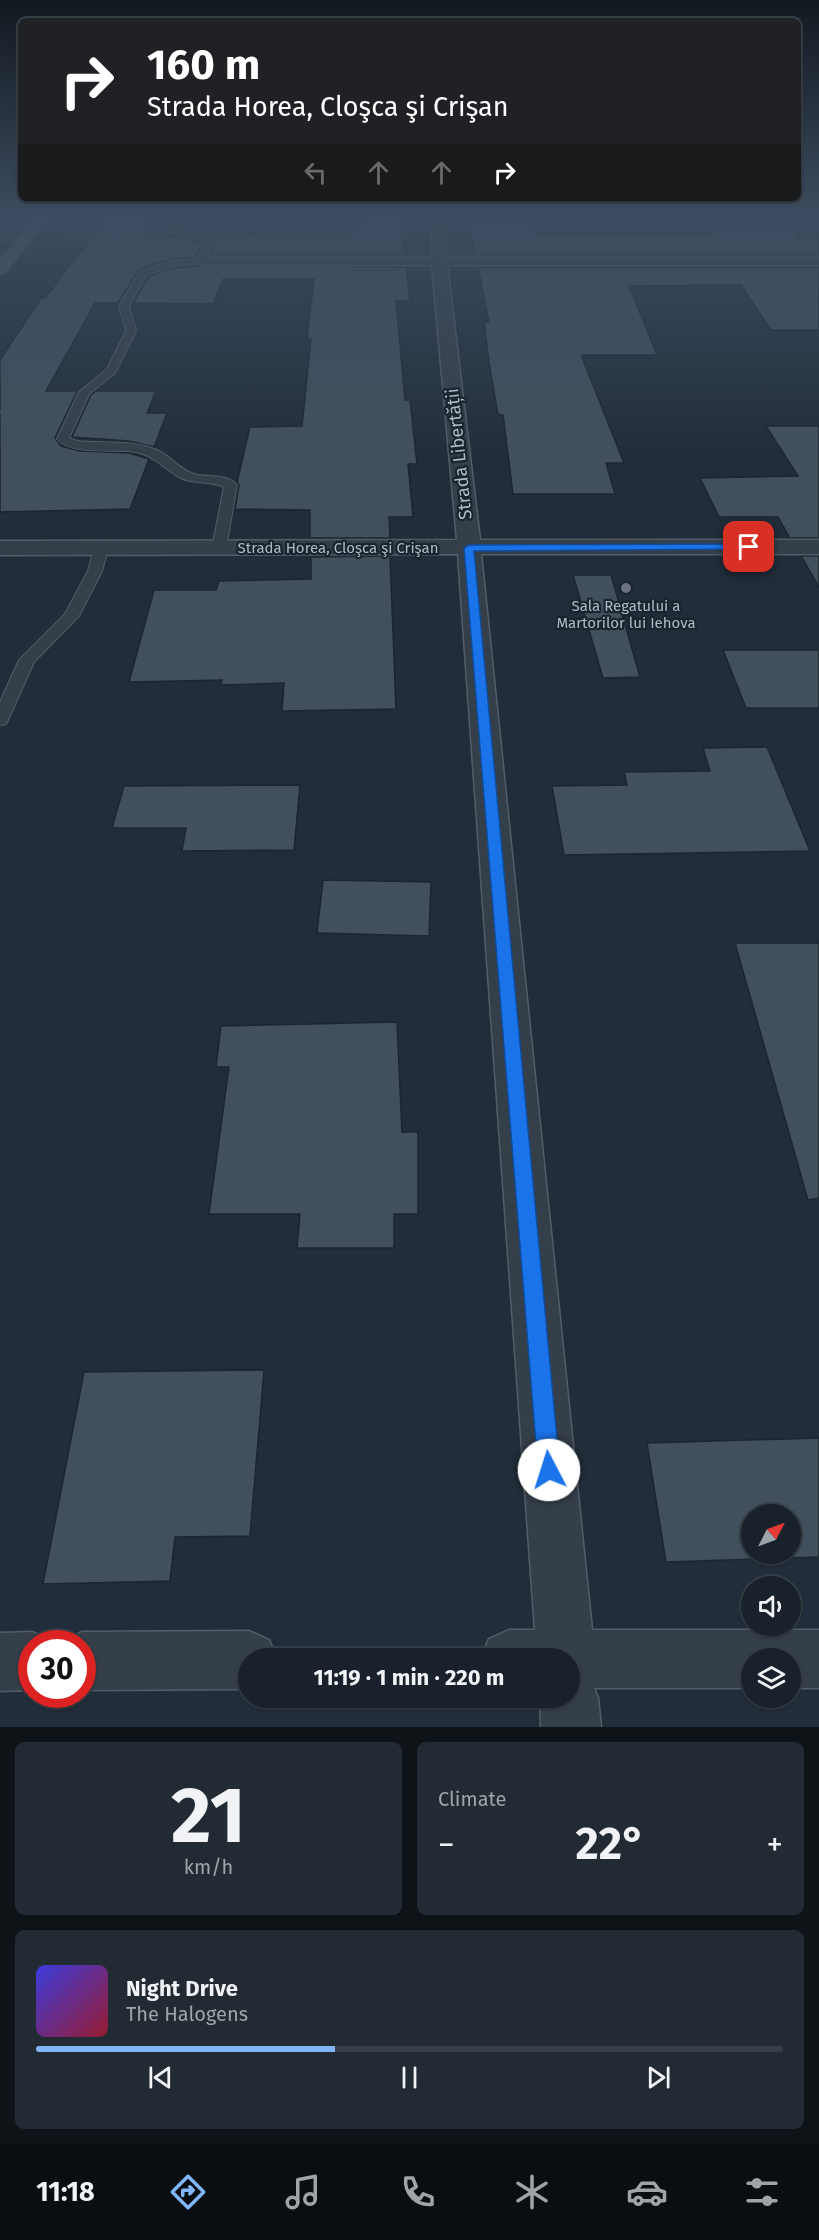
<!DOCTYPE html>
<html lang="en">
<head>
<meta charset="utf-8">
<style>
	:root { --surface:#19222c; --page:#222a34; --text:#f1f3f6; --muted:#9fa4a9; --line:#373f48; --accent:#82b6f9 }
	body { margin:0; font-family:"Fira Sans",sans-serif; background:var(--page); color:var(--text); height:100vh; display:flex; flex-direction:column; font-size:22px; white-space:nowrap }
	* { box-sizing:border-box; margin:0 }
	p { font-size:20px; color:var(--muted) }
	.icon { flex:none; width:33px; height:33px; fill:none; stroke:currentColor; stroke-width:2; stroke-linecap:round; stroke-linejoin:round }
	.map { position:relative; height:1727px; overflow:hidden }
	.drawer { display:flex; flex-direction:column; gap:15px; padding:15px; background:#0e1318; flex:1 }
	.drawer>* { flex:none }
	.banner { position:absolute; left:18px; top:18px; width:783px; height:183px; border-radius:9px; box-shadow:0 2px 4px #0004,0 0 0 2px var(--line); background:#202124; color:#fff; overflow:hidden }
	.needle { width:39px; rotate:48deg }
	.fabs { position:absolute; left:741px; top:1504px; display:grid; gap:12px }
	.fabs a { display:grid; place-items:center; width:60px; height:60px; border-radius:50%; background:var(--surface); box-shadow:0 2px 4px #0004,0 0 0 2px var(--line); font-size:30px }
	.speed { position:absolute; left:18px; top:1630px; display:flex; gap:12px; font-size:30px; font-weight:700; text-align:center }
	.speed>* { display:grid; place-content:center; width:78px; height:78px; border-radius:50%; background:var(--surface); box-shadow:0 2px 4px #0004,0 0 0 2px var(--line); line-height:1 }
	.speed .limit { border:9px solid #d22; background:#fff; color:#111 }
	.pin { position:absolute; display:grid; place-items:center; width:51px; height:51px; color:#fff; margin:-26px; border-radius:12px; box-shadow:0 3px 9px #0006 }
	.me { position:absolute; width:66px; margin:-33px; rotate:355deg; stroke-linejoin:round; filter:drop-shadow(0 0 4px #0008) }
	.turn { display:flex; align-items:center; gap:21px; height:126px; padding:0 30px; font-size:27px }
	.turn .icon { width:78px; height:78px; stroke-width:2.5 }
	.turn b { display:block; font-size:42px; line-height:51px }
	.lanes { display:flex; align-items:center; height:57px; padding:0 30px; background:#0003; justify-content:center; gap:30px; direction:ltr }
	.lanes .off { opacity:.35 }
	.big { font-size:45px; font-weight:700; line-height:1.1 }
	.drawer .card { flex:1; display:flex; flex-direction:column; justify-content:center; gap:9px; min-width:0; padding:0 21px; border-radius:9px; background:var(--page) }
	.drawer .dial { align-items:center; gap:0 }
	.dial b { font-size:78px; line-height:1 }
	.song { display:flex; align-items:center; gap:18px }
	.cover { width:72px; height:72px; border-radius:9px; background:linear-gradient(135deg,hsl(240 70% 55%),hsl(350 70% 35%)) }
	.played { height:6px; border-radius:3px; background:linear-gradient(90deg,var(--accent) 40%,var(--line) 40%) }
	.keys { display:flex; justify-content:space-around; direction:ltr }
	.heat { display:flex; justify-content:space-between; align-items:center; font-size:33px; direction:ltr }
	.drawer .tiles { flex:1; display:grid; gap:15px; grid-template-columns:1fr 1fr }
	.card:last-child { grid-column:span 2 }
	.trip { position:absolute; left:238px; top:1648px; width:342px; height:60px; border-radius:30px; background:var(--surface); box-shadow:0 2px 4px #0004,0 0 0 2px var(--line); font-weight:700; line-height:60px; text-align:center }
	.tab-bar { display:flex; height:96px; justify-content:space-around; align-items:center; background:#0a0e12; color:var(--muted) }
	.tab-bar .icon { width:42px; height:42px }
	.tab-bar .current { color:var(--accent) }
	.tab-bar b { font-size:27px; color:var(--text) }
	.map>svg:first-child { display:block }
	.building { fill:#42505e; stroke:#1c2631; stroke-width:1.5; fill-rule:evenodd }
	.lines { fill:none; stroke-linecap:round; stroke-linejoin:round }
	.service-casing { stroke:#535d68; stroke-width:2 }
	.minor-casing { stroke:#535d68; stroke-width:3 }
	.primary-casing { stroke:#3e4853; stroke-width:3 }
	.path-far1 { stroke:#415758; stroke-width:1.5; stroke-dasharray:2 2; stroke-linecap:butt }
	.path { stroke:#415758; stroke-width:2; stroke-dasharray:3 3; stroke-linecap:butt }
	.service { fill:#353f4a; fill-rule:evenodd }
	.minor { fill:#353f4a; fill-rule:evenodd }
	.primary { fill:#535e6a; fill-rule:evenodd }
	.route { fill:#1a73e8; stroke:#114b97; stroke-width:1.5 }
	.worship-dot { fill:#6b7280; stroke:#1a242f; stroke-width:2 }
	.labels { text-anchor:middle; dominant-baseline:central; stroke-width:4.5; stroke-linejoin:round; paint-order:stroke }
	.far-street-label { font-size:15px; fill:#b0bac6; stroke:#1a242f }
	.far-poi-label { font-size:15px; fill:#b0bac6; stroke:#1a242f }
	.street-label { font-size:18px; fill:#b0bac6; stroke:#1a242f }
</style>
</head>
<body>
<div class="map">
<svg width="819" height="1727" viewBox="0 0 819 1727">
	<rect width="100%" height="100%" fill="#212d3a"/>
	<!-- building -->
	<path class="building" d="M106,218H150L147,223H153L146,237H182L201,243L196,257L172,259L139,269L118,303H95L46,391H77L55,438L61,446L80,451L129,453L149,459L130,509L0,512V360L41,298H45Z
		M364,219H400L405,255H210L215,243L213,237H349V226H364Z
		M469,222H532L538,235L714,236L707,228L755,227L758,231H792L798,238H819V255H475Z
		M198,266L406,267L410,301H396L405,400H410L417,464H408L413,517H389L390,538H310V510L235,509L239,485L237,482L250,427L302,426L311,339H307L314,279H223L213,304L133,303L148,277L173,268Z
		M478,267H819V330H771L741,285L629,286L657,355H581L624,463H606L615,494H513L503,415H498L489,362L484,322H489Z
		M96,391H156L147,413H167L154,447L129,441L72,437L91,395Z
		M766,426H819V538H790L778,517H719L700,478L798,476Z
		M390,556L396,709L282,711L284,683L221,685L222,680L129,682L154,590H216L219,581L311,579V557Z
		M801,556H819V587Z
		M573,575H611L640,677L603,678Z
		M723,650H819V708H746Z
		M767,747L810,851L564,855L552,786L627,785L624,772L710,771L703,748Z
		M300,785L294,850L182,851L186,828H112L124,786Z
		M323,880L431,882L429,936L317,933Z
		M735,943H819V1198L808,1200Z
		M397,1022L402,1132H418V1214H394V1248H297L300,1214H209L229,1067H216L221,1026Z
		M264,1370L250,1536L175,1537L170,1581L43,1584L84,1372Z
		M819,1438V1557L666,1562L647,1443ZM752,1515H790V1554H752Z"/>
	<g class="lines">
		<defs>
			<path id="service" d="M168,218H176L172,227L210,237L213,242L204,263L173,266L146,275L129,306L136,331L115,373L89,394L69,438L77,441C103,444 134,439 159,451C171,457 180,470 194,474C208,478 226,473 237,485L226,548L219,552L212,548L224,487C211,481 196,484 183,479C162,469 156,454 129,451C110,450 69,454 57,439L79,392L107,369L126,331L119,306L140,271L172,261L198,259L204,241L164,230Z
				M0,237H24L28,239L24,241H0Z
				M101,544L108,548L102,571L79,616L34,662L8,720L6,724L0,725V702L19,660L65,614L88,571L94,548Z"/>
			<path id="minor" d="M432,218H445L446,257H819V265H447L480,540H819V554H481L592,1630H752L771,1638L790,1630H819V1688H790V1659H752V1688H594L598,1698L601,1727H541L540,1698H570V1659H480L489,1639L509,1630H535L458,554L0,555V541L457,540L432,265H201L194,261L201,257H432Z
				M249,1631L269,1640L277,1659H249V1689L82,1690V1644H60L62,1641L82,1632Z
				M32,1632L52,1641L54,1644H32V1690L0,1691V1633Z"/>
			<path id="primary" d="M35,218H49L5,273L0,274V260Z"/>
		</defs>
		<!-- service casing -->
		<use href="#service" class="service-casing"/>
		<!-- minor casing -->
		<use href="#minor" class="minor-casing"/>
		<!-- primary casing -->
		<use href="#primary" class="primary-casing"/>
		<!-- path-far1 -->
		<path class="path-far1" d="M64,239L143,238"/>
		<!-- path -->
		<path class="path" d="M0,412H42"/>
		<!-- service -->
		<use href="#service" class="service"/>
		<!-- minor -->
		<use href="#minor" class="minor"/>
		<!-- primary -->
		<use href="#primary" class="primary"/>
	</g>
	<!-- sky -->
	<linearGradient id="sky" x2="0" y2="1"><stop stop-color="#121920"/><stop offset="0.47" stop-color="#3d4c60"/><stop offset="1" stop-color="#3d4c60" stop-opacity="0"/></linearGradient>
	<rect width="819" height="459" fill="url(#sky)"/>
	<!-- route -->
	<path class="route" d="M749,544L752,545V549L474,551L560,1470L557,1477L549,1480L542,1477L538,1470L464,548L469,545Z"/>
	<!-- markers -->
	<circle class="worship-dot" cx="626" cy="588" r="6"/>
	<g class="labels">
		<!-- far-street labels -->
		<g class="far-street-label">
			<text x="338" y="548">Strada Horea, Cloşca şi Crişan</text>
		</g>
		<!-- far-poi labels -->
		<g class="far-poi-label">
			<text x="626" y="606">Sala Regatului a<tspan x="626" dy="17">Martorilor lui Iehova</tspan></text>
		</g>
		<!-- street labels -->
		<g class="street-label">
			<text transform="translate(459 454) rotate(-96)">Strada Libertății</text>
		</g>
	</g>
</svg>
<div class="fabs">
<a><svg class="needle" viewBox="-14 -14 28 28"><path d="M0-13l5 13h-10z" fill="#e53935"/><path d="M0 13l5-13h-10z" fill="#9fa4a9"/></svg></a>
<a><svg class="icon" aria-label="sound" viewBox="0 0 24 24"><path d="M4 9h4l5-4v14l-5-4H4zM17 9q2 3 0 6"/></svg></a>
<a><svg class="icon" aria-label="layers" viewBox="0 0 24 24"><path d="M12 4l9 5-9 5-9-5zM3 14l9 5 9-5"/></svg></a>
</div>
<div class="speed"><div class="limit">30</div></div>
<div class="pin" style="left:749px;top:547px;background:#d93025"><svg class="icon" aria-label="arrive" viewBox="0 0 24 24"><path d="M6 21V4h12l-3 4 3 4H6"/></svg></div>
<svg class="me" style="left:549px;top:1470px" viewBox="-20 -20 40 40"><circle r="19" fill="#fff"/><path d="M0-13L10 11 0 6-10 11z" fill="#1a73e8"/></svg>
<div class="trip">11:19 · 1 min · 220 m</div>
<div class="banner">
<div class="turn"><svg class="icon" aria-label="right" viewBox="0 0 24 24"><path d="M7 20v-9h11M14 6l5 5-5 5"/></svg><div><b>160 m</b>Strada Horea, Cloşca şi Crişan</div></div>
<div class="lanes"><svg class="icon off" aria-label="left" viewBox="0 0 24 24"><path d="M17 20v-9H6M10 6l-5 5 5 5"/></svg><svg class="icon off" aria-label="ahead" viewBox="0 0 24 24"><path d="M12 20V5M6 11l6-6 6 6"/></svg><svg class="icon off" aria-label="ahead" viewBox="0 0 24 24"><path d="M12 20V5M6 11l6-6 6 6"/></svg><svg class="icon" aria-label="right" viewBox="0 0 24 24"><path d="M7 20v-9h11M14 6l5 5-5 5"/></svg></div>
</div>
</div>
<section class="drawer">
<div class="tiles">
<div class="card dial"><b>21</b><p>km/h</p></div>
<div class="card"><p>Climate</p>
<div class="heat"><a>−</a><b class="big">22°</b><a>+</a></div>
</div>
<div class="card">
<div class="song"><i class="cover"></i><div><b>Night Drive</b><p>The Halogens</p></div></div>
<div class="played"></div>
<div class="keys"><svg class="icon" aria-label="previous" viewBox="0 0 24 24"><path d="M18 5L8 12l10 7zM5 5v14"/></svg><svg class="icon" aria-label="pause" viewBox="0 0 24 24"><path d="M8 5v14M16 5v14"/></svg><svg class="icon" aria-label="next" viewBox="0 0 24 24"><path d="M6 5l10 7-10 7zM19 5v14"/></svg></div>
</div>
</div>
</section>
<nav class="tab-bar">
<b>11:18</b>
<svg class="icon current" aria-label="directions" viewBox="0 0 24 24"><path d="M12 3l9 9-9 9-9-9zM9 14v-3h6M13 9l2 2-2 2"/></svg>
<svg class="icon" aria-label="music" viewBox="0 0 24 24"><path d="M9 18V5l10-2v13"/><circle cx="6" cy="18" r="3"/><circle cx="16" cy="16" r="3"/></svg>
<svg class="icon" aria-label="phone" viewBox="0 0 24 24"><path d="M5 4h4l2 5-3 2q2 4 5 5l2-3 5 2v4C11 20 4 13 5 4z"/></svg>
<svg class="icon" aria-label="climate" viewBox="0 0 24 24"><path d="M12 3v18M4 7l16 10M4 17L20 7"/></svg>
<svg class="icon" aria-label="car" viewBox="0 0 24 24"><path d="M5 17H2v-5l4-1 3-4h7l3 4 3 1v5h-3M9 17h6M6 11h13"/><circle cx="7" cy="17" r="2"/><circle cx="17" cy="17" r="2"/></svg>
<svg class="icon" aria-label="filters" viewBox="0 0 24 24"><path d="M4 7h16M4 17h16"/><circle cx="9" cy="7" r="2"/><circle cx="15" cy="17" r="2"/></svg>
</nav>
</body>
</html>
